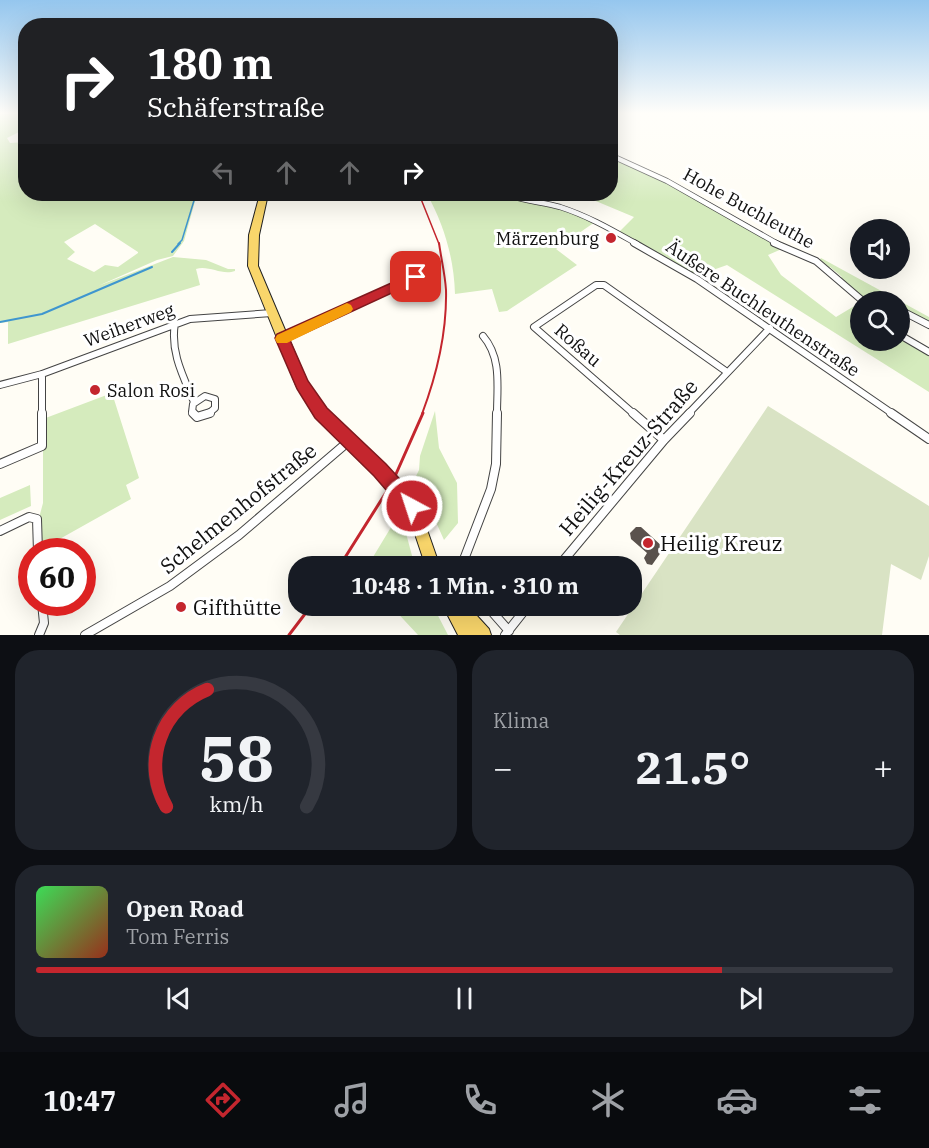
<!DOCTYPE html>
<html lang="de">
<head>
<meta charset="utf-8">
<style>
	:root { --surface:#171b24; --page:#20242c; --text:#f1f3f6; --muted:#9ea1a6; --line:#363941; --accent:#c4262e }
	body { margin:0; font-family:"IBM Plex Serif",serif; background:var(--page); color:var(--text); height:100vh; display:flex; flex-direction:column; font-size:22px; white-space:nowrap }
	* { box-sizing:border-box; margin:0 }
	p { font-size:20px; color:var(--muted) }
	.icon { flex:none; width:33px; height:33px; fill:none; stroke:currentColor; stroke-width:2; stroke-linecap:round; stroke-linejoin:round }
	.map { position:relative; height:635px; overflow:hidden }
	.details { display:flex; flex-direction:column; gap:15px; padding:15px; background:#0d0f14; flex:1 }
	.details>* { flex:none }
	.guide { position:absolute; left:18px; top:18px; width:600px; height:183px; border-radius:24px; box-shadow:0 6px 24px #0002; background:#202124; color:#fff; overflow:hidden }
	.fabs { position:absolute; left:850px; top:219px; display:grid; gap:12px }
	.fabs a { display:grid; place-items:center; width:60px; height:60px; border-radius:50%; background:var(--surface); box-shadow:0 6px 24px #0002; font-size:30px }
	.speed { position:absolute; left:18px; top:538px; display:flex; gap:12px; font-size:30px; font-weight:700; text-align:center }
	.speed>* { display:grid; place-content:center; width:78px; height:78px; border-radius:50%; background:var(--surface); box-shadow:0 6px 24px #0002; line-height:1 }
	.speed .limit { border:9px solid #d22; background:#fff; color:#111 }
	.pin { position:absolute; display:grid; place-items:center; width:51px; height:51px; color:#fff; margin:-26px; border-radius:12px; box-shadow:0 3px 9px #0006 }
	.me { position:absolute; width:66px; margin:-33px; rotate:320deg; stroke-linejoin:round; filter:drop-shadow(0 0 4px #0008) }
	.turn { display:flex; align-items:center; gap:21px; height:126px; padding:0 30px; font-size:27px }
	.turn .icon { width:78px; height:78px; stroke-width:2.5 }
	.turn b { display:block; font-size:42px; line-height:51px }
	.lanes { display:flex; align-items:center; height:57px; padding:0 30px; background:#0003; justify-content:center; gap:30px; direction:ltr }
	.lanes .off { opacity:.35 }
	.big { font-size:45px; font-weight:700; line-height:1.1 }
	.details .widget { flex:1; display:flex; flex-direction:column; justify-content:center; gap:9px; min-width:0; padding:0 21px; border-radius:24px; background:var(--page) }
	.details .dial { align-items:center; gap:0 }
	.dial svg { height:156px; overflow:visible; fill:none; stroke:var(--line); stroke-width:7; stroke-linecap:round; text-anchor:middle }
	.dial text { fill:var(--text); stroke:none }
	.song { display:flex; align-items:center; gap:18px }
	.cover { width:72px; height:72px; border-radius:9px; background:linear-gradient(135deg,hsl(130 70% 55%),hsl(10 70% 35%)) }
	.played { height:6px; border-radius:3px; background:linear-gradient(90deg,var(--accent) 80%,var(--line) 80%) }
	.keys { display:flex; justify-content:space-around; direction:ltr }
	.heat { display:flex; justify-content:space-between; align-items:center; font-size:33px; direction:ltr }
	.details .tiles { flex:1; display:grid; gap:15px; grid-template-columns:1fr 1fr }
	.widget:last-child { grid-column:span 2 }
	.trip { position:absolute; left:288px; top:556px; width:354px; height:60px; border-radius:24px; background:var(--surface); box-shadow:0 6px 24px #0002; font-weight:700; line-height:60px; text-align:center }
	.tabs { display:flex; height:96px; justify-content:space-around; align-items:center; background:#090b0e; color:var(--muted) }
	.tabs .icon { width:42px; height:42px }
	.tabs .selected { color:var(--accent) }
	.tabs b { font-size:27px; color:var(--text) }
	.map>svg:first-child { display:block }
	.green { fill:#d5ebbd; fill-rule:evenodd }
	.cemetery { fill:#d9e3c4 }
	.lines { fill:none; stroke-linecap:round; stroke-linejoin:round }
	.stream-far1 { stroke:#3f96cf; stroke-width:1.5 }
	.stream { stroke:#3f96cf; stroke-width:2 }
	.building { fill:#5a524d }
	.minor-far2-casing { stroke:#444; stroke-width:6 }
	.minor-far1-casing { stroke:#444; stroke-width:8 }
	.minor-casing { stroke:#444; stroke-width:10 }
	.primary-casing { stroke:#222; stroke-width:2 }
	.minor-far2 { stroke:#fff; stroke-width:4.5 }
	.minor-far1 { stroke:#fff; stroke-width:6 }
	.minor { stroke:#fff; stroke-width:8 }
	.primary { fill:#f9d66b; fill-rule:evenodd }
	.rail-far2 { stroke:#c4262e; stroke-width:1.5 }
	.rail-far1 { stroke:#c4262e; stroke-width:2 }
	.rail { stroke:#c4262e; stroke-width:3 }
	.route { fill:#c4262e; stroke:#7f191e; stroke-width:1.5 }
	.slow { fill:#f59e0b }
	.poi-dot { fill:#c4262e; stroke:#fff; stroke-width:2 }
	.labels { text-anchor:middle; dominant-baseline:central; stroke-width:6; stroke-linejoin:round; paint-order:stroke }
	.street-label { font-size:18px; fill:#111; stroke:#fff }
	.poi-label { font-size:18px; fill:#111; stroke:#fff; text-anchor:end }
	.near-street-label { font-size:21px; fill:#111; stroke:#fff }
	.near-poi-label { font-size:21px; fill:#111; stroke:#fff; text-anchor:start }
</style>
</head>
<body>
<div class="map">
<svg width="929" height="635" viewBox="0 0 929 635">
	<rect width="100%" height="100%" fill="#fffdf5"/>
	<!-- green -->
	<path class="green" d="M0,113H25V129L7,138L10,143L25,142L26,194H197L184,241L173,256L157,260L98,286L173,257L206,260L228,269H235V271C222,276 209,265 196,269L200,285L8,344V322L0,323ZM95,224L138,252V253L118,267L105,265L94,272L67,259L75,252L64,242Z
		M611,156L697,198L731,220L784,248L768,255L781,275L836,317L861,302V340H900V337L929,354V392L727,265L696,276L619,232L634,217L579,194H610Z
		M427,194H503L558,207L595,222L556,249L577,265L507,311L499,312L492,289L455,294C454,258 444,225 427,194Z
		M821,258L929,317V323L900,308V302L867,301L839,278L842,277L830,267L826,268L818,262Z
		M112,393L139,478L126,485L131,499L40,550L39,518L43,503V419Z
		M435,411L439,448L457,483L458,523L444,540L423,493L413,482L419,470L420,456Z
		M30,485L31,506L0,520V498Z
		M399,514L402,518L415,567H367Z
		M391,606H433L448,635H418Z"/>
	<!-- cemetery -->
	<path class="cemetery" d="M768,406L929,506V556L921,580L891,564L882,635H620L616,632Z"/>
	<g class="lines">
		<!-- stream-far1 -->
		<path class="stream-far1" d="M178,244L182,240L196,194"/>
		<!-- stream -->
		<path class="stream" d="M172,252L180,243
			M0,322L42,314L152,267"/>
	</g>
	<!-- building -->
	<path class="building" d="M636,527H641L664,548L652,565L647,564L644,558L647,553L631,539L630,533Z"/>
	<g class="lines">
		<defs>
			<path id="minor-far2" d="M610,155L667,181L778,244
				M505,194C523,201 542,202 560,207C588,216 612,230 637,244"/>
			<path id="minor-far1" d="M634,243L697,279L893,414
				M774,243L816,261L864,302
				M900,310L929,325
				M175,323C170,352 183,376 194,402
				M900,335L929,352
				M483,336C502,358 497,387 497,414
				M282,338L416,277
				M42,374V414
				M0,385L42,374L190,319L272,313
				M194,414L192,412L193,404L205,396L215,399V408L208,414
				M634,414L534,327L596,285H604L727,372
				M688,414L770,328"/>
			<path id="minor" d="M193,413L197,417L210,413
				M633,413L664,440
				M891,413L929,439
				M0,464L42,446V413
				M0,531L29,517L37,519L38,552
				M464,567L463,562L491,489L496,464L497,413
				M558,567L664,440L690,413
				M487,606L509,631
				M39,635L44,623L42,603
				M85,635L170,586L239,535L349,441
				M505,635L528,606"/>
			<path id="primary" d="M260,194H268L259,235L258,266L307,382L325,409L385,466L417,501L440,567H426L407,510L375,474L317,417L296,385L248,266L249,235Z
				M443,606H468L489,629L491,635H458Z"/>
		</defs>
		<!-- minor-far2 casing -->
		<use href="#minor-far2" class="minor-far2-casing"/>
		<!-- minor-far1 casing -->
		<use href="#minor-far1" class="minor-far1-casing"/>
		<!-- minor casing -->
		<use href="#minor" class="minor-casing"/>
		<!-- primary casing -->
		<use href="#primary" class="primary-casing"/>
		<!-- minor-far2 -->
		<use href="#minor-far2" class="minor-far2"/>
		<!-- minor-far1 -->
		<use href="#minor-far1" class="minor-far1"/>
		<!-- minor -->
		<use href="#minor" class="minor"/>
		<!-- primary -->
		<use href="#primary" class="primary"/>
		<!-- rail-far2 -->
		<path class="rail-far2" d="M419,194L439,244"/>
		<!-- rail-far1 -->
		<path class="rail-far1" d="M422,414C437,374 447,332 446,290C445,274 441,258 439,243"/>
		<!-- rail -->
		<path class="rail" d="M339,567L392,483L423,413
			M289,635L311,606"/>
	</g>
	<!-- sky -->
	<linearGradient id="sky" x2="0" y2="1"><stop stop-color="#95c6ee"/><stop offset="0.56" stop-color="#fffefa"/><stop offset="1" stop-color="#fffefa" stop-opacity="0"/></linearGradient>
	<rect width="929" height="202" fill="url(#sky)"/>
	<!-- route -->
	<path class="route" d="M416,272L422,277L420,280L290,340L308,381L327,408L386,464L419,500L421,506L419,513L412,515L406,513L374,476L315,418L297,389L275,338L277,334Z"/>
	<!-- slow -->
	<path class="slow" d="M347,303L351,305L353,309L351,312L287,343H277L275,339L277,335Z"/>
	<!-- markers -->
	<g class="poi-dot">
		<circle cx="611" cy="238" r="6"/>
		<circle cx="95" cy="390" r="6"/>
		<circle cx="648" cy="543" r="6"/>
		<circle cx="181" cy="607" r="6"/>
	</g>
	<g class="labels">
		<!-- street labels -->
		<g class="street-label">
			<text transform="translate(749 208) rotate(29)">Hohe Buchleuthe</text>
			<text transform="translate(763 308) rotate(34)">Äußere Buchleuthenstraße</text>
			<text transform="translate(129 325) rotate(-20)">Weiherweg</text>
			<text transform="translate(578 345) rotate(41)">Roßau</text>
		</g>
		<!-- poi labels -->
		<g class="poi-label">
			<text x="599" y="238">Märzenburg</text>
			<text x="107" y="390" text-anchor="start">Salon Rosi</text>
		</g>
		<!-- near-street labels -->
		<g class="near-street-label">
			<text transform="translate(628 457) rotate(-49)">Heilig-Kreuz-Straße</text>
			<text transform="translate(238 508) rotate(-39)">Schelmenhofstraße</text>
		</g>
		<!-- near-poi labels -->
		<g class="near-poi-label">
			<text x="660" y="543">Heilig Kreuz</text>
			<text x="193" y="607">Gifthütte</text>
		</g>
	</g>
</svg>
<div class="fabs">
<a><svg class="icon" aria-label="sound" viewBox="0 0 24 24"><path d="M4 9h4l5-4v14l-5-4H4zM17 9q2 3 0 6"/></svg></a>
<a><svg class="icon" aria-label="search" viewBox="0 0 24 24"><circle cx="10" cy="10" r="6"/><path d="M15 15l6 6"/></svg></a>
</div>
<div class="speed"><div class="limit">60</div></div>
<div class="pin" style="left:416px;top:277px;background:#d93025"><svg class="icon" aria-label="arrive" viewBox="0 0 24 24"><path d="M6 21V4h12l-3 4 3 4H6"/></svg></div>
<svg class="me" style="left:412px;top:506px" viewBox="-20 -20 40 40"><circle r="17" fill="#c4262e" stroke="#fff" stroke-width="3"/><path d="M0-11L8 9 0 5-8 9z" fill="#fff"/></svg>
<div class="trip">10:48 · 1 Min. · 310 m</div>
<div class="guide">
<div class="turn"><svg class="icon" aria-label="right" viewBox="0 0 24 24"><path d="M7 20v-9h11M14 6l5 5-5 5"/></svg><div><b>180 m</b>Schäferstraße</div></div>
<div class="lanes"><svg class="icon off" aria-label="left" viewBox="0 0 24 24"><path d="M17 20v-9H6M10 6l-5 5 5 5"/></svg><svg class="icon off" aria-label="ahead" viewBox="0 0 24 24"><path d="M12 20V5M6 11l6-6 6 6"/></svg><svg class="icon off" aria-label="ahead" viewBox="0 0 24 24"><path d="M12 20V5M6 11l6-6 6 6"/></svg><svg class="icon" aria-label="right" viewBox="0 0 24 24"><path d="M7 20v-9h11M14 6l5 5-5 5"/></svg></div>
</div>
</div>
<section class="details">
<div class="tiles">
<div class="widget dial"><svg viewBox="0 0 100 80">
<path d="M14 69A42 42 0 1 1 86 69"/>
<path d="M14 69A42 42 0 0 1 35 9" stroke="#c4262e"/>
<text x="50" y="56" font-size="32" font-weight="700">58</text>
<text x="50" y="72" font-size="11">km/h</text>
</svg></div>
<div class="widget"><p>Klima</p>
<div class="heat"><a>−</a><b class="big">21.5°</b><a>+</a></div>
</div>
<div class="widget">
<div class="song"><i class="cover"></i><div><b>Open Road</b><p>Tom Ferris</p></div></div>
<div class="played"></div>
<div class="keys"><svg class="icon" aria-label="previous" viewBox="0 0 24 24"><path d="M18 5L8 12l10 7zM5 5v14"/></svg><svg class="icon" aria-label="pause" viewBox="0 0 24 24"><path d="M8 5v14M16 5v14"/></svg><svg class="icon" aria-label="next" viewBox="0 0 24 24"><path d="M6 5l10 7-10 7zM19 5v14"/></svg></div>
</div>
</div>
</section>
<nav class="tabs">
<b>10:47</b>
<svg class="icon selected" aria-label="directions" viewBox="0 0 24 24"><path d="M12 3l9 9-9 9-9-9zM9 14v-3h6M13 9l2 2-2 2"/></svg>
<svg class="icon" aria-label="music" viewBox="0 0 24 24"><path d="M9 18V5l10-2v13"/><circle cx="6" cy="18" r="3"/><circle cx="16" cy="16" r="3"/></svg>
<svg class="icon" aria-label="phone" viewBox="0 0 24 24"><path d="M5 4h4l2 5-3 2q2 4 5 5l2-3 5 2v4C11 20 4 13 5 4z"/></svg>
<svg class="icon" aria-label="climate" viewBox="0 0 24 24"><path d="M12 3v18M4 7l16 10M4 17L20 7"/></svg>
<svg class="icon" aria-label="car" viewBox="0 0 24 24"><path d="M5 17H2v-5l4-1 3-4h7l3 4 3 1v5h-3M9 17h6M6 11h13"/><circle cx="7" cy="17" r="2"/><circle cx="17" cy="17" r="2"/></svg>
<svg class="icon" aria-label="filters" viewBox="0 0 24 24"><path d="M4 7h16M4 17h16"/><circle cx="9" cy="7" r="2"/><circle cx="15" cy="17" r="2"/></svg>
</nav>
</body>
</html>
